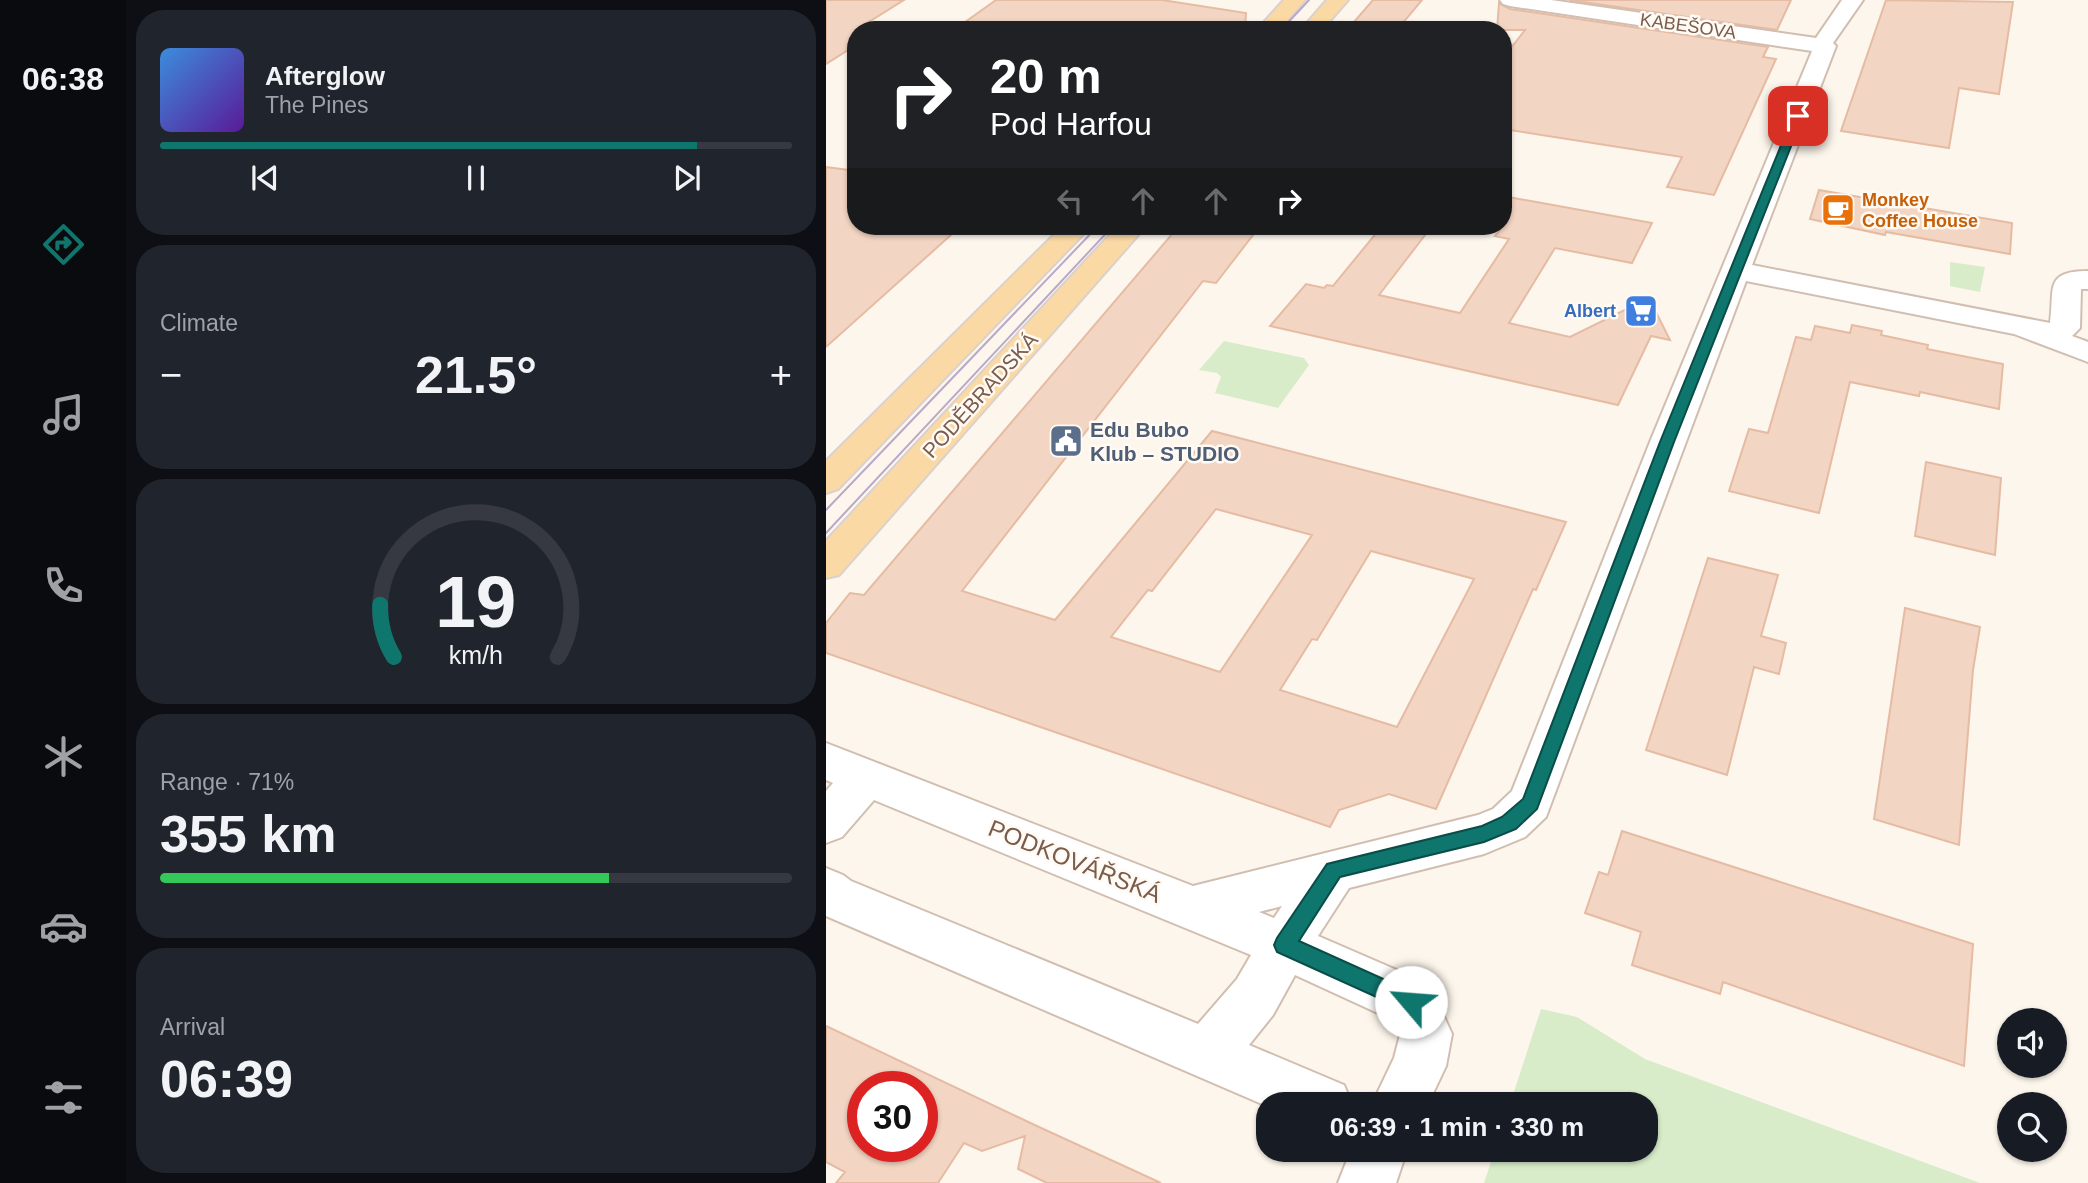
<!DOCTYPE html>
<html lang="en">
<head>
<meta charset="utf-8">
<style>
	:root { --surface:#171b24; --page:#20242c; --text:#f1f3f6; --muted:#9ea1a6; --line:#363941; --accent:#0f766e }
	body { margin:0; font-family:Arial,sans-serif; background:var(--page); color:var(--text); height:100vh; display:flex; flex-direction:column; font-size:26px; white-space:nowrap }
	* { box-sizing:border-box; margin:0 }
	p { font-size:23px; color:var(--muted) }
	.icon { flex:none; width:38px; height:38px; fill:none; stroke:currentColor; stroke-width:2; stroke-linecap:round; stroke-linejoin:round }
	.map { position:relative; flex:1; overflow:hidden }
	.panel { display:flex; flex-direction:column; gap:10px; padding:10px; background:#0d0f14; width:700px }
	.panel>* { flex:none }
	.banner { position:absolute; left:21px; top:21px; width:665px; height:214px; border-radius:28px; box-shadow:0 2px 5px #0004; background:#202124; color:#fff; overflow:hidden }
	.tools { position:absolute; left:1171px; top:1008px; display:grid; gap:14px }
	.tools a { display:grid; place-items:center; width:70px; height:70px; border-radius:50%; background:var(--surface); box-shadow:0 2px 5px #0004; font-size:35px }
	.speed { position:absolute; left:21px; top:1071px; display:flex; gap:14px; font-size:35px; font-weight:700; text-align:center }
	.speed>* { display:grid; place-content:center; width:91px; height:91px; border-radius:50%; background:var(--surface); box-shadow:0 2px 5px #0004; line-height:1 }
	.speed .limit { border:10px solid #d22; background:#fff; color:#111 }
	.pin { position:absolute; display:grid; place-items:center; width:60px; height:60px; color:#fff; margin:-30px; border-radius:14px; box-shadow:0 4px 10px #0006 }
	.me { position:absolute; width:77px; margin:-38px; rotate:297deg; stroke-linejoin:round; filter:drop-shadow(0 0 5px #0008) }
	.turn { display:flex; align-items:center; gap:24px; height:147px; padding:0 28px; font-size:32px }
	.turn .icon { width:91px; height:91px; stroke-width:2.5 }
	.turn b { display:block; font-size:49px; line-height:60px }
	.lanes { display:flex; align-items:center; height:66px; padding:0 28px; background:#0003; justify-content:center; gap:35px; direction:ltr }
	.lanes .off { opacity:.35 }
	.big { font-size:52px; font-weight:800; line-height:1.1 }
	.panel .widget { flex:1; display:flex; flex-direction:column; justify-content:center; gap:10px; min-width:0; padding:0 24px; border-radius:28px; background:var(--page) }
	.panel .dial { align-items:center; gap:0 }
	.dial svg { height:182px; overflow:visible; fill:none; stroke:var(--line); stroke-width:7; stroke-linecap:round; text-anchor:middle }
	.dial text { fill:var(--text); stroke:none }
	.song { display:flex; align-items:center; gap:21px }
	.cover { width:84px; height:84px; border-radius:10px; background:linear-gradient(135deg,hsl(210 70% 55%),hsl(270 70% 35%)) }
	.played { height:7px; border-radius:4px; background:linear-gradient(90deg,var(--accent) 85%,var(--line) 85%) }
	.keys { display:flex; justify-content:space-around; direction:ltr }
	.heat { display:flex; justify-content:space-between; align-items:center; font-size:38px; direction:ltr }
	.charge { height:10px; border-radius:5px; background:linear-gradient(90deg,#34c759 71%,var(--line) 0) }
	.trip { position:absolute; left:430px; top:1092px; width:402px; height:70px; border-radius:28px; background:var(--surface); box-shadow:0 2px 5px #0004; font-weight:800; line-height:70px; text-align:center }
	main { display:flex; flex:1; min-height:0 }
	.dock { display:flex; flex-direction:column; width:126px; justify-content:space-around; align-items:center; background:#090b0e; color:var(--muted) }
	.dock .icon { width:49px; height:49px }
	.dock .on { color:var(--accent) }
	.dock b { font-size:32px; color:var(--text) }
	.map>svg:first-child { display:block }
	.green { fill:#d8ecc9 }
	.building { fill:#f3d5c3; stroke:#e6bba3; stroke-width:2; fill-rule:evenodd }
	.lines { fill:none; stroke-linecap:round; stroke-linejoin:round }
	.minor-casing { stroke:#d1beb0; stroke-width:4 }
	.major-casing { stroke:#dad1cd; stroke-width:4 }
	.minor { fill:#fff; fill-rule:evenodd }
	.major { fill:#fbd9a5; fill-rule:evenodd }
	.tram { stroke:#b9a8c9; stroke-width:2 }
	.route { fill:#0f766e; stroke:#0a4d48; stroke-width:2 }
	.labels { text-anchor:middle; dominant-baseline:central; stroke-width:5; stroke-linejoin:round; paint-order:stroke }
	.far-street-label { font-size:18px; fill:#7a5c4d; stroke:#fffaf3 }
	.far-food-label { font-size:18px; font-weight:bold; fill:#c56008; stroke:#fffaf3; text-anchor:start }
	.far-shop-label { font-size:18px; font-weight:bold; fill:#366cbe; stroke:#fffaf3; text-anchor:end }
	.street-label { font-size:21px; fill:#7a5c4d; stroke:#fffaf3 }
	.service-label { font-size:21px; font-weight:bold; fill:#4e5e75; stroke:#fffaf3; text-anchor:start }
	.near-street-label { font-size:24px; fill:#7a5c4d; stroke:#fffaf3 }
</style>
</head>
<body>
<main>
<nav class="dock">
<b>06:38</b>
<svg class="icon on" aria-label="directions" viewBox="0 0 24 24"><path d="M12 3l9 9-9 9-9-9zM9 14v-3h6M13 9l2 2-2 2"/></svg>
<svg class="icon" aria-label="music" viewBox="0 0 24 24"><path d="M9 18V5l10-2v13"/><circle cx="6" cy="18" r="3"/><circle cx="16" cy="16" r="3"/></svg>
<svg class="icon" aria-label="phone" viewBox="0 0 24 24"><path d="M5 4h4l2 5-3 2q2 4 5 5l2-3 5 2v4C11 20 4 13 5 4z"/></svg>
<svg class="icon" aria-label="climate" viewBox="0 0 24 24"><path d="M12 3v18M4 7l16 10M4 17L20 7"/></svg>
<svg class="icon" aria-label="car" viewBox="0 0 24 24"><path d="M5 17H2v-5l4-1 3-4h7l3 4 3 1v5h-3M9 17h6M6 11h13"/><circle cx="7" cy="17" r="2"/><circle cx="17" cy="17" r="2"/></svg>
<svg class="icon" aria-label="filters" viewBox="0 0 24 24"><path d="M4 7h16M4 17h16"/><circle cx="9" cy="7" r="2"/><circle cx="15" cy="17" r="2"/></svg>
</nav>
<section class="panel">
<div class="widget">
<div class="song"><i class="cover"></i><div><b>Afterglow</b><p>The Pines</p></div></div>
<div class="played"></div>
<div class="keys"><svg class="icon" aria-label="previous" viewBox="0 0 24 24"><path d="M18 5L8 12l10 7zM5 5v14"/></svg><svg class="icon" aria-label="pause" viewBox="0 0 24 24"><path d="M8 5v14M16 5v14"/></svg><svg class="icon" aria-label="next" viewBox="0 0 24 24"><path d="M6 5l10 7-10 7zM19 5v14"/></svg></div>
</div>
<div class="widget"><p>Climate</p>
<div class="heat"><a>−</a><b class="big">21.5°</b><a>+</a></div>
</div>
<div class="widget dial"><svg viewBox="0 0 100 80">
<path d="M14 69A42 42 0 1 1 86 69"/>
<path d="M14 69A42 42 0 0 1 8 46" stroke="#0f766e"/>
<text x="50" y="56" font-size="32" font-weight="700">19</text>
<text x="50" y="72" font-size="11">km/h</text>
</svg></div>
<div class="widget"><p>Range · 71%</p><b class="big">355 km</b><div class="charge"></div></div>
<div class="widget"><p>Arrival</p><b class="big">06:39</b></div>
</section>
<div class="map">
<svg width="1262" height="1183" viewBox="0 0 1262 1183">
	<rect width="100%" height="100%" fill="#fdf6ec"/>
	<!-- green -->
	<path class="green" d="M1124,262L1159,267L1154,292L1124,286Z
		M398,341L478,358L483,365L452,408L389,393L395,377L391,373L373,370Z
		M715,1009L751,1017L819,1059L1154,1183H658L669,1150H821V1104H684Z"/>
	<!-- building -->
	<path class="building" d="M0,0H78L30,30V45L0,64Z
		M170,0H336L420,13L419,30H128Z
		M547,0H596L571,30H521Z
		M743,0H965L951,30Z
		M1060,0L1187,2L1173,94L1133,88L1123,148L1015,131Z
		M673,3L684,9L942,47L937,57L950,59L888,195L841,187L856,157L677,129V58L699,30H671Z
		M0,167L30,171V226H135L0,347Z
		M993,190L1186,223L1184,254L1060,232L1059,235L984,219Z
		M677,196L826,223L806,263L729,248L683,323L744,337L823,298L844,340L825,336L792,405L444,326L480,284L498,288L501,285L507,286L556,226H606L553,295L634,313L683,239L669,236L677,226Z
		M353,226H434L390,283L377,281L136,591L229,620L386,431L740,522L710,590L707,589L610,809L563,794L513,810L504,827L0,653V623L24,593L38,595ZM390,509L486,535L394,672L285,637L322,590L326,591ZM545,551L648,579L571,727L454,690L486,639L491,640Z
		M1026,325L1056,331L1055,335L1102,345L1101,349L1177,364L1173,409L1094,392L1093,396L1024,382L993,513L903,491L923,429L942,433L970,337L985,340L989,326L1024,333Z
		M1100,462L1175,478L1169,555L1089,536Z
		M882,558L952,575L935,636L960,643L953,674L928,667L901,775L820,750Z
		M1079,608L1154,627L1147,670L1133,845L1048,819Z
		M796,831L1147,944L1138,1066L897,982L894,994L806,965L815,932L759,913L773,872L782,875Z
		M0,1026L213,1127L335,1183H221L192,1169L199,1136L156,1151L138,1143L112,1183H10L19,1172L0,1162ZM37,1087H96V1146H37Z"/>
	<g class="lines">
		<defs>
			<path id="minor" d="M674,0H725L990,38L1016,0H1037L1007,43L1010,46L926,265L1224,323C1229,290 1217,271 1262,271V289H1255L1254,328L1246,336L1262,342V362L1188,334L920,281L720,817L699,837L658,854L523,888L492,936L603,984L626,1034L620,1066L602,1104H546L568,1058L574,1035L567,1020L469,975L447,1015L423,1045L518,1085L526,1104H443V1107L0,916V868L17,875L25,881L372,1024L411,979L425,955L48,800L16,837L0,843V791L7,783L0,780V743L367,886L652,815L667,809L686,791L824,442L986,51L684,6L677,4ZM456,906L448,918L433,912Z
				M525,1150H581L570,1183H512Z"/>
			<path id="major" d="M458,0H479L453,30H431Z
				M501,0H522L496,30H475Z
				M237,226H265L12,489L0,493V461Z
				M292,226H320L13,575L0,578V541Z"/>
		</defs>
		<!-- minor casing -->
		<use href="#minor" class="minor-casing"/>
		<!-- major casing -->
		<use href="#major" class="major-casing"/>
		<!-- minor -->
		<use href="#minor" class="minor"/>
		<!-- major -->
		<use href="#major" class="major"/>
		<!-- tram -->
		<path class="tram" d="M455,30L483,0
			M0,510L272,226
			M0,533L287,226"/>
	</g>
	<!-- route -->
	<path class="route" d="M972,113L977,116L848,442L711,809L690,829L658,842L514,877L473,941L593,995L596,1002L593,1009L585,1012L577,1009L451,952L448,945L451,938L501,864L656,826L676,817L697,799L834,442L967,116Z"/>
	<!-- icons -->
	<defs>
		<symbol id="cafe-square" viewBox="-11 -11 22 22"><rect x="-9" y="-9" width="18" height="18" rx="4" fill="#e8710a" stroke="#fffaf3"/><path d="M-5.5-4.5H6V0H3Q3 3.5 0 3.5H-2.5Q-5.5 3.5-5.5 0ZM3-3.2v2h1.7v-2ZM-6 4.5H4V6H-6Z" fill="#fff"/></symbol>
		<symbol id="supermarket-square" viewBox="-11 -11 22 22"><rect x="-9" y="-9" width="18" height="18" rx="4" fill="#3f7fe0" stroke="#fffaf3"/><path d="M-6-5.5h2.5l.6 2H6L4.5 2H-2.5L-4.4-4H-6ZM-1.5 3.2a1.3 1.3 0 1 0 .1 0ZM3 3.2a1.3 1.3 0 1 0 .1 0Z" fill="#fff"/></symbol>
		<symbol id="civic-square" viewBox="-11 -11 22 22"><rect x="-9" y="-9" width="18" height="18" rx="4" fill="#5c6f8a" stroke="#fffaf3"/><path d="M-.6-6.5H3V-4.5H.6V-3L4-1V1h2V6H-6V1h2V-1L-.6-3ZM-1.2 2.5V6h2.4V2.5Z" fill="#fff"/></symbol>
	</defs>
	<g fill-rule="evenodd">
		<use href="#cafe-square" x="993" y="191" width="38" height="38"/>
		<use href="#supermarket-square" x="796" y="292" width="38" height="38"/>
		<use href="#civic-square" x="221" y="422" width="38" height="38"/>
	</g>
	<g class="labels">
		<!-- far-street labels -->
		<g class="far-street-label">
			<text transform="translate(862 26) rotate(8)">KABEŠOVA</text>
		</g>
		<!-- far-food labels -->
		<g class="far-food-label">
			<text x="1036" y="200">Monkey<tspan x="1036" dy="21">Coffee House</tspan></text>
		</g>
		<!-- far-shop labels -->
		<g class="far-shop-label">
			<text x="790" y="311">Albert</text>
		</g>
		<!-- street labels -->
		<g class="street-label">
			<text transform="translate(154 395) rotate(-48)">PODĚBRADSKÁ</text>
		</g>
		<!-- service labels -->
		<g class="service-label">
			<text x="264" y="429">Edu Bubo<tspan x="264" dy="24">Klub – STUDIO</tspan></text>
		</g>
		<!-- near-street labels -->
		<g class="near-street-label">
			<text transform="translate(249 861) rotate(22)">PODKOVÁŘSKÁ</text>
		</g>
	</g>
</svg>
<div class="tools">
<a><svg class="icon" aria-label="sound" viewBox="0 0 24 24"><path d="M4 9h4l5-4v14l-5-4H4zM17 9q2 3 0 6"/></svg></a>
<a><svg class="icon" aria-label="search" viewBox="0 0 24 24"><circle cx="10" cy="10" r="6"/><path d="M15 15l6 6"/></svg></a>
</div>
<div class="speed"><div class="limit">30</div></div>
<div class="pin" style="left:972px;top:116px;background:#d93025"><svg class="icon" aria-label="arrive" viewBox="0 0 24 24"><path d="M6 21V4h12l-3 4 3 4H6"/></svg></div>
<svg class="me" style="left:585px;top:1002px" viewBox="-20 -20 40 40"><circle r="19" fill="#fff"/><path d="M0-13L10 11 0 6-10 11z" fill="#0f766e"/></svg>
<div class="trip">06:39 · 1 min · 330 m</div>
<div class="banner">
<div class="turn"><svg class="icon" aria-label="right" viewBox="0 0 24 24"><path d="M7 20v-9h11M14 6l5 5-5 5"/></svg><div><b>20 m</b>Pod Harfou</div></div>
<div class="lanes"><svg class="icon off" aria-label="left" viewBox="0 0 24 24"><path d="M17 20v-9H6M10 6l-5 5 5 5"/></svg><svg class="icon off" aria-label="ahead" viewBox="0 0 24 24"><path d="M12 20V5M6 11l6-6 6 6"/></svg><svg class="icon off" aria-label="ahead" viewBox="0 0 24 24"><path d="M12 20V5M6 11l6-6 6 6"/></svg><svg class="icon" aria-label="right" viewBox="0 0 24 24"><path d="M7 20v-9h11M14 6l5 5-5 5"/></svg></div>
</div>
</div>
</main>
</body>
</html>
